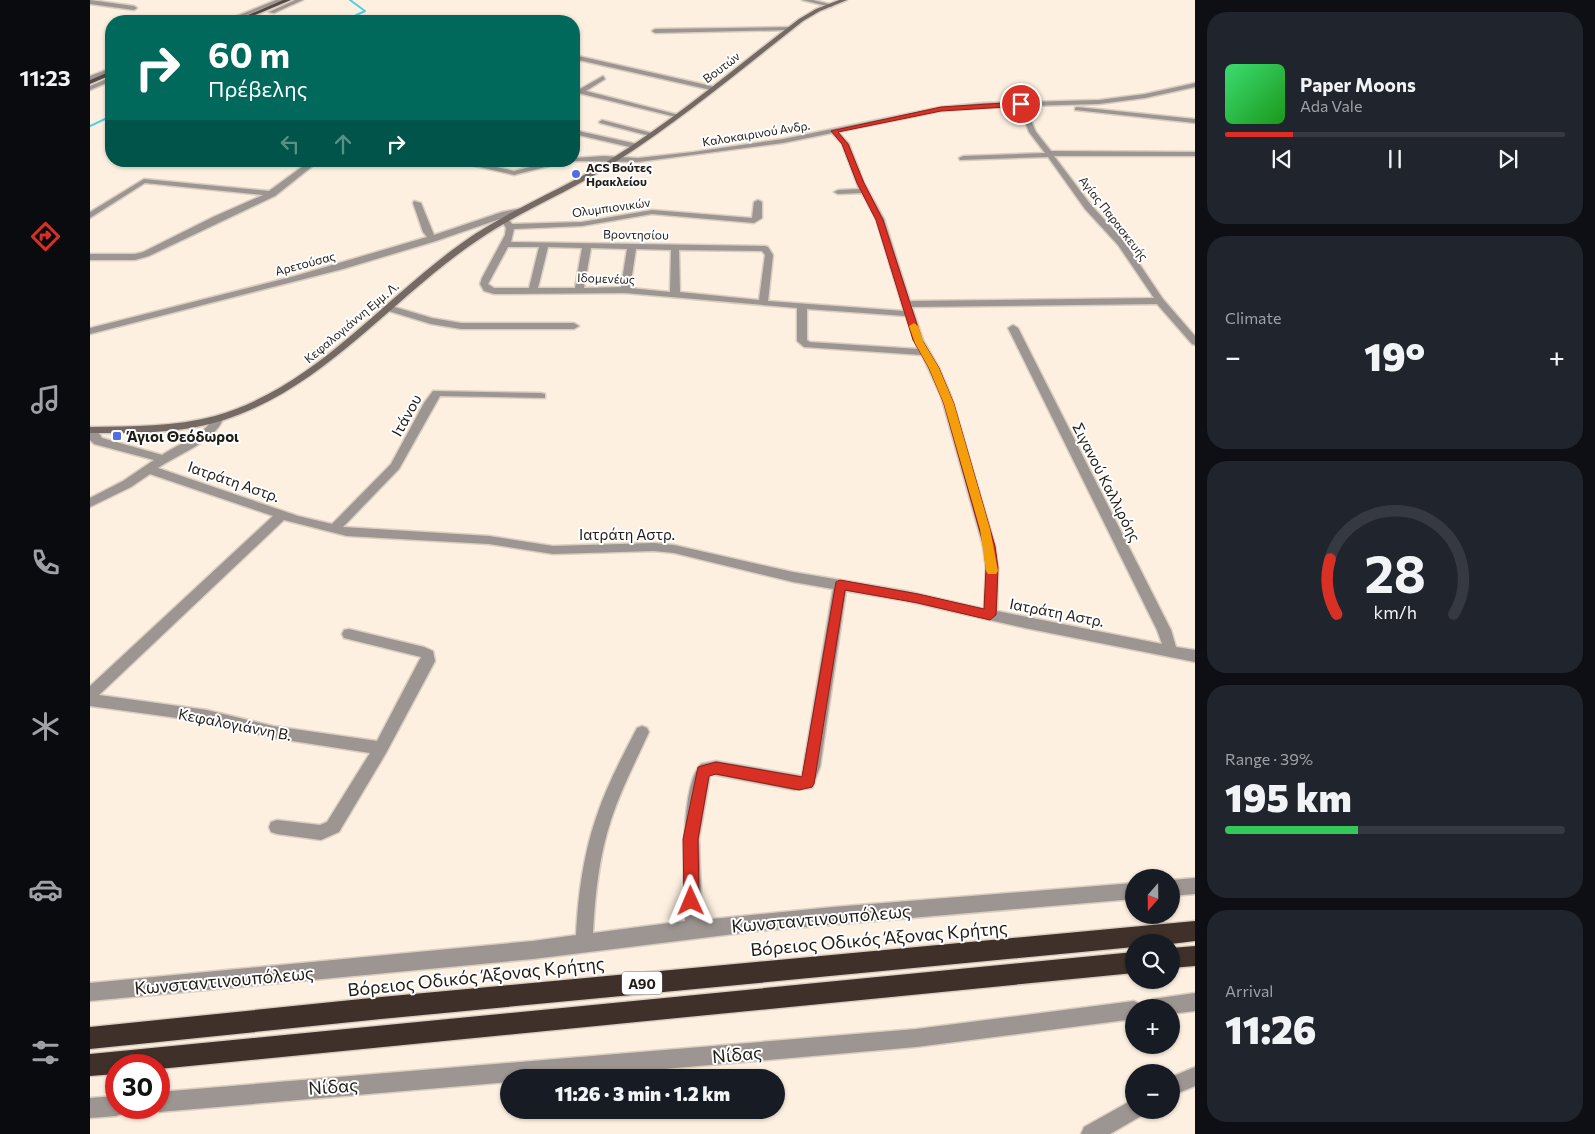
<!DOCTYPE html>
<html lang="en">
<head>
<meta charset="utf-8">
<style>
	:root { --surface:#171b24; --page:#20242c; --text:#f1f3f6; --muted:#9ea1a6; --line:#363941; --accent:#d93025 }
	body { margin:0; font-family:Commissioner,sans-serif; background:var(--page); color:var(--text); height:100vh; display:flex; flex-direction:column; font-size:19px; white-space:nowrap }
	* { box-sizing:border-box; margin:0 }
	p { font-size:16px; color:var(--muted) }
	.icon { flex:none; width:28px; height:28px; fill:none; stroke:currentColor; stroke-width:2; stroke-linecap:round; stroke-linejoin:round }
	.map { position:relative; flex:1; overflow:hidden }
	.drawer { display:flex; flex-direction:column; gap:12px; padding:12px; background:#0d0f14; width:400px }
	.drawer>* { flex:none }
	.top-card { position:absolute; left:15px; top:15px; width:475px; height:152px; border-radius:20px; box-shadow:0 1px 4px #0004; background:#00695c; color:#fff; overflow:hidden }
	.needle { width:32px; rotate:200deg }
	.buttons { position:absolute; left:1035px; top:869px; display:grid; gap:10px }
	.buttons a { display:grid; place-items:center; width:55px; height:55px; border-radius:50%; background:var(--surface); box-shadow:0 1px 4px #0004; font-size:25px }
	.speed { position:absolute; left:15px; top:1054px; display:flex; gap:10px; font-size:25px; font-weight:700; text-align:center }
	.speed>* { display:grid; place-content:center; width:65px; height:65px; border-radius:50%; background:var(--surface); box-shadow:0 1px 4px #0004; line-height:1 }
	.speed .limit { border:8px solid #d22; background:#fff; color:#111 }
	.pin { position:absolute; display:grid; place-items:center; width:42px; height:42px; color:#fff; margin:-21px; border:2px solid #fff; border-radius:50%; box-shadow:0 1px 5px #0007 }
	.me { position:absolute; width:55px; margin:-28px; rotate:359deg; stroke-linejoin:round; filter:drop-shadow(0 0 4px #0008) }
	.turn { display:flex; align-items:center; gap:18px; height:105px; padding:0 20px; font-size:22px }
	.turn .icon { width:65px; height:65px; stroke-width:2.5 }
	.turn b { display:block; font-size:35px; line-height:42px }
	.lanes { display:flex; align-items:center; height:48px; padding:0 20px; background:#0003; justify-content:center; gap:25px; direction:ltr }
	.lanes .off { opacity:.35 }
	.big { font-size:38px; font-weight:800; line-height:1.1 }
	.drawer .tile { flex:1; display:flex; flex-direction:column; justify-content:center; gap:8px; min-width:0; padding:0 18px; border-radius:20px; background:var(--page) }
	.drawer .dial { align-items:center; gap:0 }
	.dial svg { height:130px; overflow:visible; fill:none; stroke:var(--line); stroke-width:7; stroke-linecap:round; text-anchor:middle }
	.dial text { fill:var(--text); stroke:none }
	.song { display:flex; align-items:center; gap:15px }
	.cover { width:60px; height:60px; border-radius:8px; background:linear-gradient(135deg,hsl(140 70% 55%),hsl(120 70% 35%)) }
	.played { height:5px; border-radius:2px; background:linear-gradient(90deg,var(--accent) 20%,var(--line) 20%) }
	.keys { display:flex; justify-content:space-around; direction:ltr }
	.heat { display:flex; justify-content:space-between; align-items:center; font-size:28px; direction:ltr }
	.charge { height:8px; border-radius:4px; background:linear-gradient(90deg,#34c759 39%,var(--line) 0) }
	.trip { position:absolute; left:410px; top:1069px; width:285px; height:50px; border-radius:25px; background:var(--surface); box-shadow:0 1px 4px #0004; font-weight:800; line-height:50px; text-align:center }
	main { display:flex; flex:1; min-height:0 }
	.tab-bar { display:flex; flex-direction:column; width:90px; justify-content:space-around; align-items:center; background:#090b0e; color:var(--muted) }
	.tab-bar .icon { width:35px; height:35px }
	.tab-bar .current { color:var(--accent) }
	.tab-bar b { font-size:22px; color:var(--text) }
	.map>svg:first-child { display:block }
	.lines { fill:none; stroke-linecap:round; stroke-linejoin:round }
	.stream { stroke:#50cee5; stroke-width:2 }
	.minor-casing { stroke:#dacec1; stroke-width:3 }
	.secondary-casing { stroke:#dacec1; stroke-width:3 }
	.primary-casing { stroke:#dacec1; stroke-width:3 }
	.motorway-casing { stroke:#dacec1; stroke-width:3 }
	.minor { fill:#9d9591; fill-rule:evenodd }
	.secondary { fill:#746963; fill-rule:evenodd }
	.primary { fill:#574a43; fill-rule:evenodd }
	.motorway { fill:#3f3129; fill-rule:evenodd }
	.route { fill:#d93025; stroke:#8d1f18 }
	.slow { fill:#f59e0b }
	.poi-dot { fill:#546de2; stroke:#fff; stroke-width:2 }
	.labels { text-anchor:middle; dominant-baseline:central; stroke-width:4; stroke-linejoin:round; paint-order:stroke }
	.far-street-label { font-size:12px; fill:#201c16; stroke:#fff }
	.far-poi-label { font-size:12px; font-weight:bold; fill:#201c16; stroke:#fff; text-anchor:start }
	.shield { fill:#fff; stroke:#63605c; stroke-width:1 }
	.shield-label { font-size:14px; font-weight:bold; fill:#201c16 }
	.street-label { font-size:15px; fill:#201c16; stroke:#fff }
	.poi-label { font-size:15px; font-weight:bold; fill:#201c16; stroke:#fff; text-anchor:start }
	.near-street-label { font-size:18px; fill:#201c16; stroke:#fff }
</style>
</head>
<body>
<main>
<nav class="tab-bar">
<b>11:23</b>
<svg class="icon current" aria-label="directions" viewBox="0 0 24 24"><path d="M12 3l9 9-9 9-9-9zM9 14v-3h6M13 9l2 2-2 2"/></svg>
<svg class="icon" aria-label="music" viewBox="0 0 24 24"><path d="M9 18V5l10-2v13"/><circle cx="6" cy="18" r="3"/><circle cx="16" cy="16" r="3"/></svg>
<svg class="icon" aria-label="phone" viewBox="0 0 24 24"><path d="M5 4h4l2 5-3 2q2 4 5 5l2-3 5 2v4C11 20 4 13 5 4z"/></svg>
<svg class="icon" aria-label="climate" viewBox="0 0 24 24"><path d="M12 3v18M4 7l16 10M4 17L20 7"/></svg>
<svg class="icon" aria-label="car" viewBox="0 0 24 24"><path d="M5 17H2v-5l4-1 3-4h7l3 4 3 1v5h-3M9 17h6M6 11h13"/><circle cx="7" cy="17" r="2"/><circle cx="17" cy="17" r="2"/></svg>
<svg class="icon" aria-label="filters" viewBox="0 0 24 24"><path d="M4 7h16M4 17h16"/><circle cx="9" cy="7" r="2"/><circle cx="15" cy="17" r="2"/></svg>
</nav>
<div class="map">
<svg width="1105" height="1134" viewBox="0 0 1105 1134">
	<rect width="100%" height="100%" fill="#fdf0e1"/>
	<g class="lines">
		<!-- stream -->
		<path class="stream" d="M254,21L275,11L260,0
			M0,126L17,118L21,113"/>
		<defs>
			<path id="minor" d="M0,0L44,6L47,8L44,10L0,4Z
				M186,0H194L142,21H135Z
				M205,0H213L184,13L179,12Z
				M712,0H723L744,5L741,7Z
				M700,27L702,30L565,33L562,31L565,29Z
				M484,55L621,86L624,88L621,90L484,59Z
				M21,68V72L0,80V76Z
				M513,76L515,79L496,91L589,115L586,117L484,92V88L490,89Z
				M21,77V81L0,90V86Z
				M1105,83V87L1055,98L1009,104L935,106L946,132L961,151L1105,152V156H964L1001,205L1034,241L1073,299L1105,336V345L1102,344L1067,304L822,307L833,340L849,368L861,396L905,546L908,568L907,611L1072,644L1067,630L918,328L923,325L928,328L1081,630L1086,647L1105,650V662L935,628L816,601L756,591L730,767L722,788L704,790L626,775H620L609,839L612,920L743,907L1044,883V899L668,931L443,959L0,1001V983L443,941L486,935C488,896 493,856 506,818C516,787 532,757 547,728L552,726L557,728L559,732C546,761 531,789 521,820C509,856 505,895 503,933L595,921C594,889 589,786 611,764L626,761L712,776L743,589L703,582L584,553L564,551L463,554L399,544L257,536L194,520L9,695L117,710L183,726L287,741L331,657L254,638L252,634L254,630L259,629L334,647L343,651L345,661L343,665L296,753L249,832L231,840L187,834L181,832L179,827L181,822L187,820L230,825L237,822L280,753L183,738L117,722L0,706V686L183,516L60,474L41,487L0,507V498L33,481L64,460L4,444L0,440V427L6,428L12,438L72,455C91,442 113,437 124,417H132L133,419C125,441 87,455 68,468L208,516L242,524L301,464L334,403L343,391L451,393L455,394V398L350,396L309,469L253,527L399,536L463,546L564,543L584,545L703,572L816,591L894,609L896,568L893,546L851,396L832,355L714,347L707,341V308L535,293L404,294L394,291L390,284L392,278L415,235L416,228L411,220L418,218L422,224L492,222L562,210L662,218L664,202L668,200L672,202V218L664,223L562,214L492,226L424,229L421,242L675,246L678,247L683,255L678,301L814,311L786,219L772,193L748,194L744,192L748,190L769,189L752,144L742,133L693,143L548,162L481,161H484V158L514,156L548,158L603,152L693,139L851,107L893,103L1009,100L1055,94ZM929,106L939,132L955,153L873,156L869,158L870,160L958,157L995,209L1028,245L1064,298L820,301L794,219L774,183L759,144L748,132L851,111ZM418,247H449L439,288H404L398,284ZM458,247L492,248L485,288H448ZM501,248L537,249L531,287L494,288ZM546,249L581,250L580,292L540,288ZM589,250L672,251L675,255L669,300L590,292ZM717,309L816,316L828,349L720,342L717,340Z
				M987,107L1105,119V123L985,110V108Z
				M512,120L562,133L564,134L560,136L510,123L509,122Z
				M484,130L547,144L548,146L544,148L484,134Z
				M220,161H229L185,196L59,256L45,260H0V254H45L53,252L123,217L173,195L55,183L0,218V212L54,179L179,191Z
				M363,161H379L424,171L464,161H479L424,175Z
				M324,201L331,203L344,235L412,212L432,208L436,210L346,241L253,269L0,334V328L205,276L337,237L333,232L323,203Z
				M298,305L342,318L371,323H484L489,326L484,329H371L341,324L295,310V306Z
				M1105,878V894L1081,896V880Z
				M1105,993V1011L1081,1014V1008H1054L1057,1002L1063,999Z
				M1044,1001L1050,1004L1052,1008H1044V1019L826,1047L471,1078H419V1082L69,1112L62,1108H69V1092L826,1029Z
				M1105,1067V1086L1081,1096V1077Z
				M26,1096V1108H35L33,1113L26,1116L0,1118V1098Z
				M1044,1099V1110H1053L1051,1116L1020,1134H991L994,1127Z"/>
			<path id="secondary" d="M749,0H757L730,11L713,21C652,69 592,119 527,161C484,190 434,209 391,238C303,296 238,386 134,420C91,434 44,433 0,433V427C42,426 85,427 125,416C230,386 297,292 385,234C428,206 477,187 521,159C587,118 647,66 709,19L726,9Z"/>
			<path id="primary" d="M193,0H201L151,21H144Z
				M21,71V75L0,84V80Z"/>
			<path id="motorway" d="M1105,921V941L1081,944L1044,942V947L291,1019L0,1049V1027L291,997Z
				M1105,946V966L1081,968V948Z
				M1044,952V973L69,1069V1065H26V1074L0,1076V1054Z"/>
		</defs>
		<!-- minor casing -->
		<use href="#minor" class="minor-casing"/>
		<!-- secondary casing -->
		<use href="#secondary" class="secondary-casing"/>
		<!-- primary casing -->
		<use href="#primary" class="primary-casing"/>
		<!-- motorway casing -->
		<use href="#motorway" class="motorway-casing"/>
		<!-- minor -->
		<use href="#minor" class="minor"/>
		<!-- secondary -->
		<use href="#secondary" class="secondary"/>
		<!-- primary -->
		<use href="#primary" class="primary"/>
		<!-- motorway -->
		<use href="#motorway" class="motorway"/>
	</g>
	<!-- route -->
	<path class="route" d="M931,102L933,106L851,111L748,132L758,144L774,183L793,220L832,340L849,368L864,404L905,546L908,568L906,615L900,620L828,603L755,590L724,784L722,787L709,790L626,774L619,776L608,839L609,901L607,907L601,909L596,907L594,901L593,839L608,767L626,762L712,777L746,582L750,580L828,594L894,609L896,568L894,546L854,404L839,368L823,340L786,220L767,183L752,144L741,131L851,107Z"/>
	<!-- slow -->
	<path class="slow" d="M824,323L828,326L834,343L849,368L864,404L900,529L908,571L906,574H898L896,571L890,529L854,404L839,368L825,343L819,326Z"/>
	<!-- markers -->
	<g class="poi-dot">
		<circle cx="486" cy="174" r="5"/>
		<rect x="22" y="431" width="10" height="10" rx="2.5"/>
	</g>
	<g class="labels">
		<!-- far-street labels -->
		<g class="far-street-label">
			<text transform="translate(631 67) rotate(-37)">Βουτών</text>
			<text transform="translate(666 133) rotate(-9)">Καλοκαιρινού Ανδρ.</text>
			<text transform="translate(521 207) rotate(-8)">Ολυμπιονικών</text>
			<text transform="translate(1024 218) rotate(52)">Αγίας Παρασκευής</text>
			<text transform="translate(546 234) rotate(1)">Βροντησίου</text>
			<text transform="translate(215 263) rotate(-15)">Αρετούσας</text>
			<text transform="translate(516 278) rotate(2)">Ιδομενέως</text>
			<text transform="translate(261 322) rotate(-40)">Κεφαλογιάννη Εμμ. Λ.</text>
		</g>
		<!-- far-poi labels -->
		<g class="far-poi-label">
			<text x="496" y="167">ACS Βούτες<tspan x="496" dy="14">Ηρακλείου</tspan></text>
		</g>
		<!-- shield labels -->
		<rect class="shield" x="532" y="971.5" width="40" height="23" rx="4"/>
		<g class="shield-label">
			<text x="552" y="983">Α90</text>
		</g>
		<!-- street labels -->
		<g class="street-label">
			<text transform="translate(316 415) rotate(-61)">Ιτάνου</text>
			<text transform="translate(144 481) rotate(19)">Ιατράτη Αστρ.</text>
			<text transform="translate(1017 482) rotate(63)">Σιγανού Καλλιρόης</text>
			<text x="537" y="534">Ιατράτη Αστρ.</text>
			<text transform="translate(967 612) rotate(11)">Ιατράτη Αστρ.</text>
			<text transform="translate(145 724) rotate(11)">Κεφαλογιάννη Β.</text>
		</g>
		<!-- poi labels -->
		<g class="poi-label">
			<text x="37" y="436">Άγιοι Θεόδωροι</text>
		</g>
		<!-- near-street labels -->
		<g class="near-street-label">
			<text transform="translate(731 918) rotate(-5)">Κωνσταντινουπόλεως</text>
			<text transform="translate(789 938) rotate(-5)">Βόρειος Οδικός Άξονας Κρήτης</text>
			<text transform="translate(386 976) rotate(-6)">Βόρειος Οδικός Άξονας Κρήτης</text>
			<text transform="translate(134 980) rotate(-5)">Κωνσταντινουπόλεως</text>
			<text transform="translate(647 1054) rotate(-5)">Νίδας</text>
			<text transform="translate(243 1086) rotate(-4)">Νίδας</text>
		</g>
	</g>
</svg>
<div class="buttons">
<a><svg class="needle" viewBox="-14 -14 28 28"><path d="M0-13l5 13h-10z" fill="#e53935"/><path d="M0 13l5-13h-10z" fill="#9ea1a6"/></svg></a>
<a><svg class="icon" aria-label="search" viewBox="0 0 24 24"><circle cx="10" cy="10" r="6"/><path d="M15 15l6 6"/></svg></a>
<a>+</a>
<a>−</a>
</div>
<div class="speed"><div class="limit">30</div></div>
<div class="pin" style="left:931px;top:104px;background:#d93025"><svg class="icon" aria-label="arrive" viewBox="0 0 24 24"><path d="M6 21V4h12l-3 4 3 4H6"/></svg></div>
<svg class="me" style="left:601px;top:901px" viewBox="-20 -20 40 40"><path d="M0-17L14 15 0 8-14 15z" fill="#d93025" stroke="#fff" stroke-width="4"/></svg>
<div class="trip">11:26 · 3 min · 1.2 km</div>
<div class="top-card">
<div class="turn"><svg class="icon" aria-label="right" viewBox="0 0 24 24"><path d="M7 20v-9h11M14 6l5 5-5 5"/></svg><div><b>60 m</b>Πρέβελης</div></div>
<div class="lanes"><svg class="icon off" aria-label="left" viewBox="0 0 24 24"><path d="M17 20v-9H6M10 6l-5 5 5 5"/></svg><svg class="icon off" aria-label="ahead" viewBox="0 0 24 24"><path d="M12 20V5M6 11l6-6 6 6"/></svg><svg class="icon" aria-label="right" viewBox="0 0 24 24"><path d="M7 20v-9h11M14 6l5 5-5 5"/></svg></div>
</div>
</div>
<section class="drawer">
<div class="tile">
<div class="song"><i class="cover"></i><div><b>Paper Moons</b><p>Ada Vale</p></div></div>
<div class="played"></div>
<div class="keys"><svg class="icon" aria-label="previous" viewBox="0 0 24 24"><path d="M18 5L8 12l10 7zM5 5v14"/></svg><svg class="icon" aria-label="pause" viewBox="0 0 24 24"><path d="M8 5v14M16 5v14"/></svg><svg class="icon" aria-label="next" viewBox="0 0 24 24"><path d="M6 5l10 7-10 7zM19 5v14"/></svg></div>
</div>
<div class="tile"><p>Climate</p>
<div class="heat"><a>−</a><b class="big">19°</b><a>+</a></div>
</div>
<div class="tile dial"><svg viewBox="0 0 100 80">
<path d="M14 69A42 42 0 1 1 86 69"/>
<path d="M14 69A42 42 0 0 1 10 35" stroke="#d93025"/>
<text x="50" y="56" font-size="32" font-weight="700">28</text>
<text x="50" y="72" font-size="11">km/h</text>
</svg></div>
<div class="tile"><p>Range · 39%</p><b class="big">195 km</b><div class="charge"></div></div>
<div class="tile"><p>Arrival</p><b class="big">11:26</b></div>
</section>
</main>
</body>
</html>
